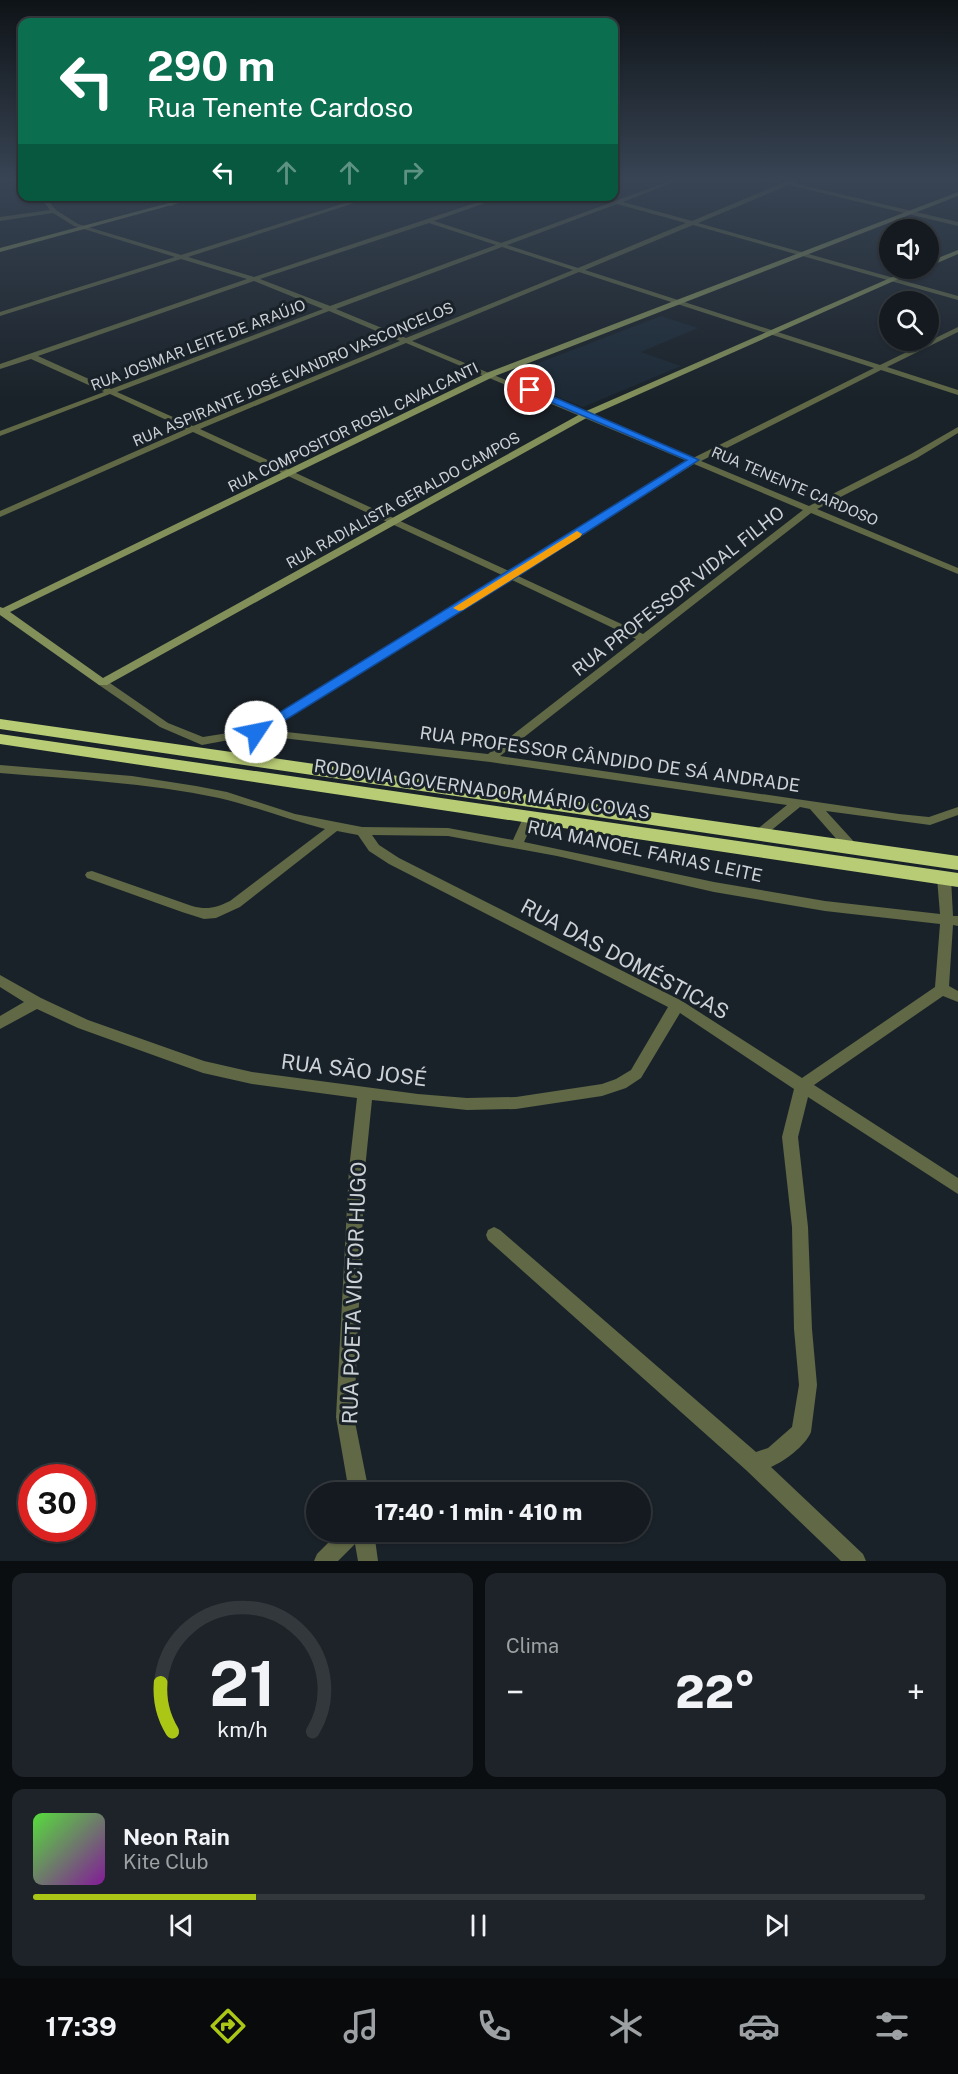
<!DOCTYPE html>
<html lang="pt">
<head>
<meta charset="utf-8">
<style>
	:root { --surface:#141a1f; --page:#1d2328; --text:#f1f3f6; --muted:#9da1a4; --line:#33383d; --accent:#abc615 }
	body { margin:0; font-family:"Public Sans",sans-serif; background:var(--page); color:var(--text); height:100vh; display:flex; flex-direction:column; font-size:22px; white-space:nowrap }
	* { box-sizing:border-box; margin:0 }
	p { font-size:20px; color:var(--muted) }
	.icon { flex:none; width:33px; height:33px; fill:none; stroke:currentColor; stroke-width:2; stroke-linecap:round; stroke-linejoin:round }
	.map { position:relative; height:1561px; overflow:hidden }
	.panel { display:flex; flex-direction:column; gap:12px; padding:12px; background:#0b0e11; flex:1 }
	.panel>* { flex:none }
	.banner { position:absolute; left:18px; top:18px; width:600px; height:183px; border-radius:12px; box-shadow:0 2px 4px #0004,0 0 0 2px var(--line); background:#0b6e4f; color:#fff; overflow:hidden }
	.buttons { position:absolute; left:879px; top:219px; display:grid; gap:12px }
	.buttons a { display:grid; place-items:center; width:60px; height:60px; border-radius:50%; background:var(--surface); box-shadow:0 2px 4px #0004,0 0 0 2px var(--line); font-size:30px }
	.speed { position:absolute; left:18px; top:1464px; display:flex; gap:12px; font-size:30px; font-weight:700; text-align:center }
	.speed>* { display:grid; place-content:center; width:78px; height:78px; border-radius:50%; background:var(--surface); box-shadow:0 2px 4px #0004,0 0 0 2px var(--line); line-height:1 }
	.speed .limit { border:9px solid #d22; background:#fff; color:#111 }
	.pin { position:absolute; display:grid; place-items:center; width:51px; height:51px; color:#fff; margin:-26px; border:3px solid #fff; border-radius:50%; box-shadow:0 2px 6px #0007 }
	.me { position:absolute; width:66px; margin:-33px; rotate:56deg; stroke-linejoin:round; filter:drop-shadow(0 0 4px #0008) }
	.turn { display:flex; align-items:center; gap:21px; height:126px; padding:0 30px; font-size:27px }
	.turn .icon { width:78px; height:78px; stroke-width:2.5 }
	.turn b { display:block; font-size:42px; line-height:51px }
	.lanes { display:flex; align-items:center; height:57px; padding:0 30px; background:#0003; justify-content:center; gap:30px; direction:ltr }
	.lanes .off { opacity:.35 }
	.big { font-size:45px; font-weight:800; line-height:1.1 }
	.panel .widget { flex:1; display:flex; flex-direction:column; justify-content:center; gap:9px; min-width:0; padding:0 21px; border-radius:12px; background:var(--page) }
	.panel .dial { align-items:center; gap:0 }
	.dial svg { height:156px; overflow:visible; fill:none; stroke:var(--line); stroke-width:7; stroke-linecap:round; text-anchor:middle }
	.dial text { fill:var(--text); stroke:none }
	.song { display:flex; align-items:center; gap:18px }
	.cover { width:72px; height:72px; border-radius:9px; background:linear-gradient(135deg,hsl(110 70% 55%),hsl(290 70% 35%)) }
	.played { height:6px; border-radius:3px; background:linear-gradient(90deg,var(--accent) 25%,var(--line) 25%) }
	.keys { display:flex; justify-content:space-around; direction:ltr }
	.heat { display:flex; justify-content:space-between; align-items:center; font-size:33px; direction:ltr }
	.panel .tiles { flex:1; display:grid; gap:12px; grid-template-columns:1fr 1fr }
	.widget:last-child { grid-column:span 2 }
	.trip { position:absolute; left:306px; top:1482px; width:345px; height:60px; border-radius:30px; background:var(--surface); box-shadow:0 2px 4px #0004,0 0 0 2px var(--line); font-weight:800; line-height:60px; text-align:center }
	.tabs { display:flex; height:96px; justify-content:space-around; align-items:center; background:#080a0c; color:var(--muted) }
	.tabs .icon { width:42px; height:42px }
	.tabs .active { color:var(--accent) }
	.tabs b { font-size:27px; color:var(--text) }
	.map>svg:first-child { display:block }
	.built { fill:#1d2a36 }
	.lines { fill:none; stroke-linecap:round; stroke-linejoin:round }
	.street { fill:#606846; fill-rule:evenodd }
	.secondary { fill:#83905a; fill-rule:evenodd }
	.highway { fill:#b8cb75; fill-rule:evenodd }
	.route { fill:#1a73e8; stroke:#114b97; stroke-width:1.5 }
	.slow { fill:#f59e0b }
	.labels { text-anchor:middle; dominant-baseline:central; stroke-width:6; stroke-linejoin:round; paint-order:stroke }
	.far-street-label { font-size:15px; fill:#cdd2d7; stroke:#1a2229 }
	.street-label { font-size:18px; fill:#cdd2d7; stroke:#1a2229 }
	.near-street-label { font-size:21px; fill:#cdd2d7; stroke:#1a2229 }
</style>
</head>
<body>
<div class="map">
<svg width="958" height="1561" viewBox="0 0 958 1561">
	<rect width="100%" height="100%" fill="#1a2229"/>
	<!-- built -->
	<path class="built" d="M661,316L698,328L641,352L681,366L583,407L505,376Z"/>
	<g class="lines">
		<!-- street -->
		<path class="street" d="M672,180H679L623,202L692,221L785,182L799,180L794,183L958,222V226L789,185L698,223L958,296V300L693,225L585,270L880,365L958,327V332L887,367L958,390V395L881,370L701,461L809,506L911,454L958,427V433L917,458L817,509L958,568V574L811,513L500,756L899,814L929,817L958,807V815L930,825L826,811L857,845L858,848L857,851H847L810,809L800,807L763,837H755L753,834L755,831L787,805L490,762L256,735L202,745L160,727L99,685L98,683L99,681H107L168,723L203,737L253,729L504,576L193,432L0,517V511L186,429L110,394L0,436V431L104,392L31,359L0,369V364L247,279L181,259L0,316V312L175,257L74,226L53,213L0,221V217L50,210L39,196H44L56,210L78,224L181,255L367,196H376L188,257L254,277L496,196H505L434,221L501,243ZM617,204L686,223L578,268L507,245ZM429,223L496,245L330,306L260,279ZM502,247L573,270L406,338L336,309ZM579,272L874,368L693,458L412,341ZM254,281L323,309L111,389L38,356ZM329,311L400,341L193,426L117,392ZM406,343L687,461L511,572L200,429ZM694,464L803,510L643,634L518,576ZM512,580L636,639L488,754L268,730Z
			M163,196H169L173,206H169Z
			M0,765L132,776L196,786L227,792L295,814L362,827L448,828L513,840L523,818L529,814L535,818L524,842L714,882L825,901L940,914L937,878L939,875H949L951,878L953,916H958V926L953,925L949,986L958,991V1002L943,996L814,1085L958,1178V1194L808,1097L798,1137L808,1227L812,1329L817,1385L811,1432C805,1446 785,1461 771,1467L863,1554L866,1561H841L746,1470L488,1240L486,1235L488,1230L494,1227L500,1230L756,1452L768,1448L792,1427L799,1385L794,1329L792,1227L782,1137L794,1089L680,1013L641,1078L626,1088L602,1096L516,1109L467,1110L372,1100L365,1169L354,1417L369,1492H349L336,1417L349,1169L357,1098L252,1084L203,1073L78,1028L37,1009L0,1029V1016L24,1002L0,987V975L41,998L88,1020L204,1061L252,1072L418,1094L467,1098L516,1097L602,1084L616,1079L631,1070L668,1007L389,864L369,851L358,835L337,831L240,907L216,918L204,919L182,912L87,878L85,875L87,872L92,871L192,906C207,910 216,908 230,901L325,829C289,820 254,806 219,798C147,783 73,779 0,773ZM372,835L448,836L557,856L714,892L825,911L940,924L935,987L802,1078L682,1001L399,858L379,845Z
			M339,1532H374L378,1561H358L355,1544L338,1561H314L317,1554Z"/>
		<!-- secondary -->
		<path class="secondary" d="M958,192V196L495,376L10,612L103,678L584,412L913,268H923L590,416L107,685H99L0,615V607L3,608L489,372Z
			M195,196H205L0,252V248Z
			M958,250V254L928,267V262Z"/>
		<!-- highway -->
		<path class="highway" d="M0,719L958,856V870L0,729Z
			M0,734L958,873V887L0,744Z"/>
	</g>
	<!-- sky -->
	<linearGradient id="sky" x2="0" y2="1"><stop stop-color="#0e1317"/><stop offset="0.45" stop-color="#384454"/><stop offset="1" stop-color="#384454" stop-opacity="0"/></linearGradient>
	<rect width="958" height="398" fill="url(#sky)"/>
	<!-- route -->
	<path class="route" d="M527,388H533L699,460L515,578L261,735H251L249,732L251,730L687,460L527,392Z"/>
	<!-- slow -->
	<path class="slow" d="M577,531L582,534L580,537L463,610L459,611L453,608Z"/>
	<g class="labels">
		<!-- far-street labels -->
		<g class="far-street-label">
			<text transform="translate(198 345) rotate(-21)">RUA JOSIMAR LEITE DE ARAÚJO</text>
			<text transform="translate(293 374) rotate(-23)">RUA ASPIRANTE JOSÉ EVANDRO VASCONCELOS</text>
			<text transform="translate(353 427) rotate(-26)">RUA COMPOSITOR ROSIL CAVALCANTI</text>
			<text transform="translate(795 486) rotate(23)">RUA TENENTE CARDOSO</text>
			<text transform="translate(403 500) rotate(-29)">RUA RADIALISTA GERALDO CAMPOS</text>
		</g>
		<!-- street labels -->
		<g class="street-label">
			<text transform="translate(678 591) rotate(-38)">RUA PROFESSOR VIDAL FILHO</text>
			<text transform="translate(610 759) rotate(8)">RUA PROFESSOR CÂNDIDO DE SÁ ANDRADE</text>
			<text transform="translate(482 789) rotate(8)">RODOVIA GOVERNADOR MÁRIO COVAS</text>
			<text transform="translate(645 851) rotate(12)">RUA MANOEL FARIAS LEITE</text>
		</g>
		<!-- near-street labels -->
		<g class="near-street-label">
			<text transform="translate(625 959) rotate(28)">RUA DAS DOMÉSTICAS</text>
			<text transform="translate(354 1070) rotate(7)">RUA SÃO JOSÉ</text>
			<text transform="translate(354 1293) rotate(-88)">RUA POETA VICTOR HUGO</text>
		</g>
	</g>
</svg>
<div class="buttons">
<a><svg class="icon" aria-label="sound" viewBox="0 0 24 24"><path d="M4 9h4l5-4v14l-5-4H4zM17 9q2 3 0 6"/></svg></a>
<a><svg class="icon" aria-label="search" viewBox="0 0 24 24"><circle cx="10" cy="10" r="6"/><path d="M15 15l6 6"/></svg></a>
</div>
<div class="speed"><div class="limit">30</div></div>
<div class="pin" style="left:530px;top:390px;background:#d93025"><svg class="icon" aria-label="arrive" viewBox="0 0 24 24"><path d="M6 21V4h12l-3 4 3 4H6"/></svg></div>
<svg class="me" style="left:256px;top:732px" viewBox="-20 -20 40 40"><circle r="19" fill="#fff"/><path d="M0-13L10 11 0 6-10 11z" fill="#1a73e8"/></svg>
<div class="trip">17:40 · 1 min · 410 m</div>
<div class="banner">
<div class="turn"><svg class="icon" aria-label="left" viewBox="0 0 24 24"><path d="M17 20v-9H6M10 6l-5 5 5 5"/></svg><div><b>290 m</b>Rua Tenente Cardoso</div></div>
<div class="lanes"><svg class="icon" aria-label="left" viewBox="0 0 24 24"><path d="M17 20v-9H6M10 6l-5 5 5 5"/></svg><svg class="icon off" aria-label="ahead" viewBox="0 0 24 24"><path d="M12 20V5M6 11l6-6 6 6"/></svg><svg class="icon off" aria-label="ahead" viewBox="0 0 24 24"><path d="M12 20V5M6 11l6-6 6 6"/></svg><svg class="icon off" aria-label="right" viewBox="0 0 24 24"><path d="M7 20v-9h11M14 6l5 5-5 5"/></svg></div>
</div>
</div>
<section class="panel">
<div class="tiles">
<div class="widget dial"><svg viewBox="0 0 100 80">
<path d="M14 69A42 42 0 1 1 86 69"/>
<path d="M14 69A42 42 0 0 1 8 44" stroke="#abc615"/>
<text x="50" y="56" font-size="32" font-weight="700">21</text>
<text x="50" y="72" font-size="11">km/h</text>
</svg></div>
<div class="widget"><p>Clima</p>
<div class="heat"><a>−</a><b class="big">22°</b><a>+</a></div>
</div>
<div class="widget">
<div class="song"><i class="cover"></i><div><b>Neon Rain</b><p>Kite Club</p></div></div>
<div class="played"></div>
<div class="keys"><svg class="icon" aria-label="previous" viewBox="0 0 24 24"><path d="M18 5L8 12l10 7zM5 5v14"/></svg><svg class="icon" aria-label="pause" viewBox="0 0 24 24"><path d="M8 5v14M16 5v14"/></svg><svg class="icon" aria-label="next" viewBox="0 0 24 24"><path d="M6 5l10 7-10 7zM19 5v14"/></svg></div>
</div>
</div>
</section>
<nav class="tabs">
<b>17:39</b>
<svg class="icon active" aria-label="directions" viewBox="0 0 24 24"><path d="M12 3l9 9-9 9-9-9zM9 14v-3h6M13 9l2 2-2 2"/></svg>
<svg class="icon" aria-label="music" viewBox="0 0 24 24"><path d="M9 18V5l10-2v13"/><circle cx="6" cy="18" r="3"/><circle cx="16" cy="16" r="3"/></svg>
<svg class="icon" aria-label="phone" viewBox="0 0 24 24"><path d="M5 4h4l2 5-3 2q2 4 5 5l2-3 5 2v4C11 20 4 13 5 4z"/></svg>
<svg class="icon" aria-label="climate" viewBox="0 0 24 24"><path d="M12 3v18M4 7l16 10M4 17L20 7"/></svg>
<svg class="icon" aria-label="car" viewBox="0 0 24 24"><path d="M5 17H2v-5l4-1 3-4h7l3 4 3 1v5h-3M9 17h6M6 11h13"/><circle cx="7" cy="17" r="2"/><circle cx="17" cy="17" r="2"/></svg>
<svg class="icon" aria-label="filters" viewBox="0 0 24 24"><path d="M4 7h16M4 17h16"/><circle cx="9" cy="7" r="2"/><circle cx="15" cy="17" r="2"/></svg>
</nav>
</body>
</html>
